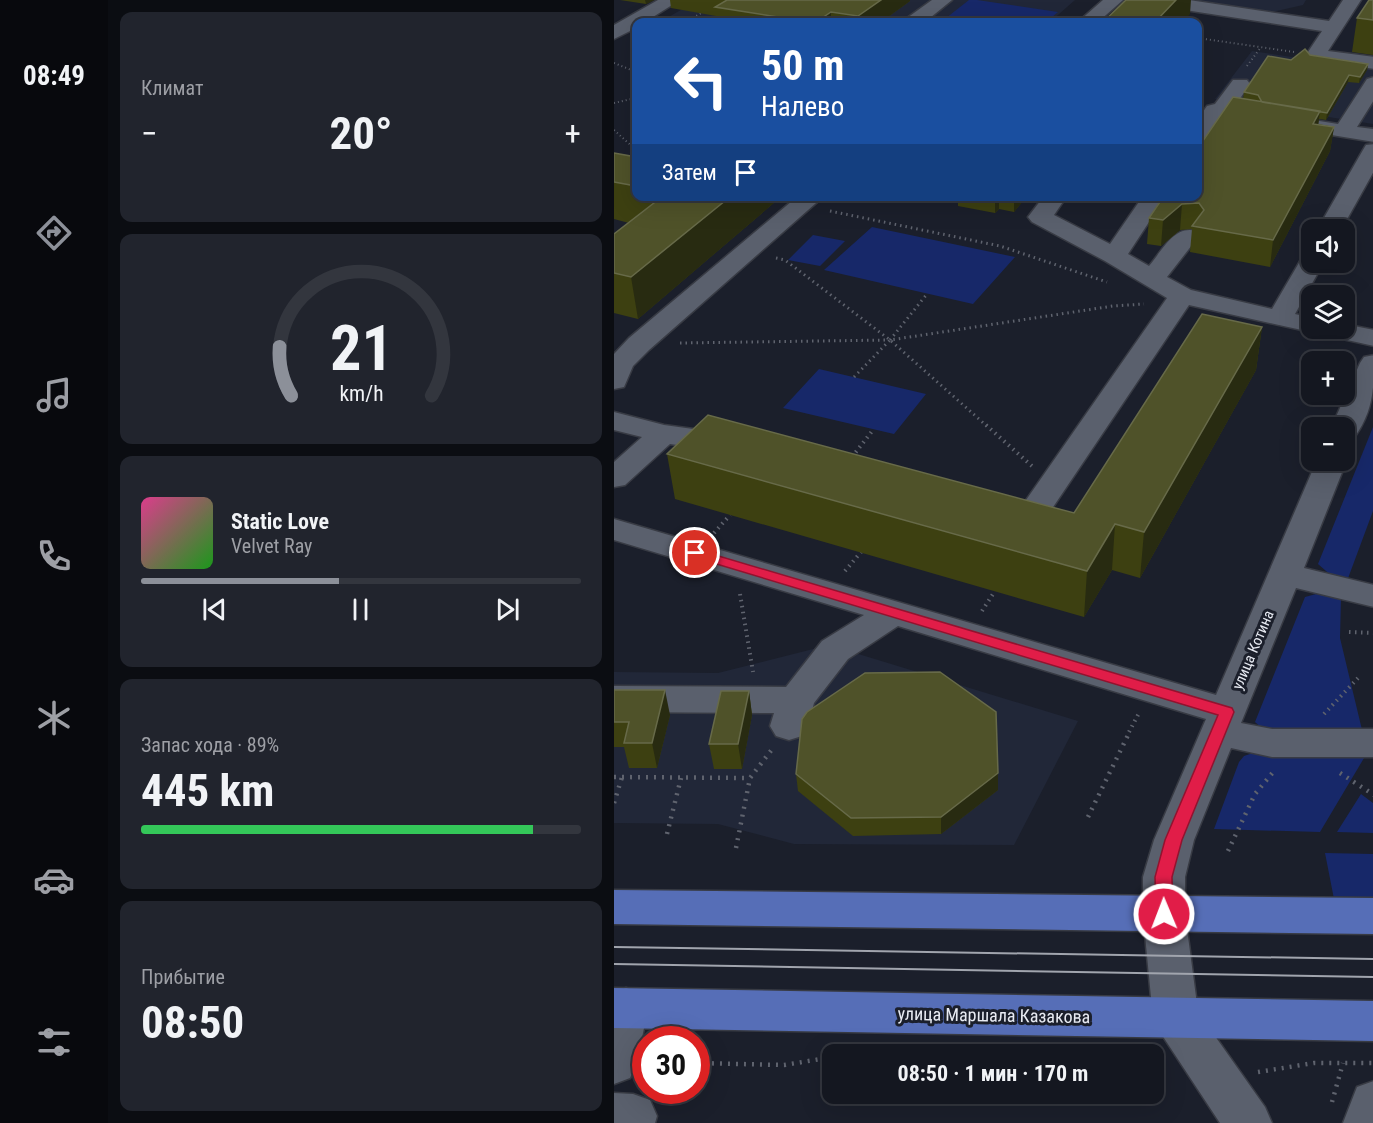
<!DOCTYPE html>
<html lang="ru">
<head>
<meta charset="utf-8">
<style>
	:root { --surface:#141720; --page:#21242d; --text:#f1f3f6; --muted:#9d9fa5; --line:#33363e; --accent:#8c9099 }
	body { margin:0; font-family:"Roboto Condensed",sans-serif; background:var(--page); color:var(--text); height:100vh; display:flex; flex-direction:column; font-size:22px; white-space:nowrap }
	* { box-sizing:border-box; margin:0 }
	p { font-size:20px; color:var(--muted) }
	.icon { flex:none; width:33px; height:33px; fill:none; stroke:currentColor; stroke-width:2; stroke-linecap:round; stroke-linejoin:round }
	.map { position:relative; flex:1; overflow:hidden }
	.panel { display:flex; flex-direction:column; gap:12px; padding:12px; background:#0b0d12; width:506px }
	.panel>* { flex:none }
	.top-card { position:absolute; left:18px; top:18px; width:570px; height:183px; border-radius:12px; box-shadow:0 6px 24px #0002,0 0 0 2px var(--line); background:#1a4fa0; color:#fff; overflow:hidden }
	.buttons { position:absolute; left:687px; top:219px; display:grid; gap:12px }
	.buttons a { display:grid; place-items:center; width:54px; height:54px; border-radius:12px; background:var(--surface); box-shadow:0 6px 24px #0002,0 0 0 2px var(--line); font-size:30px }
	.speed { position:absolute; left:18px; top:1026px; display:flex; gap:12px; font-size:30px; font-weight:700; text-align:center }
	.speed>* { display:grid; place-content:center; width:78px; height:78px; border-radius:50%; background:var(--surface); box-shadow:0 6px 24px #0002,0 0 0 2px var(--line); line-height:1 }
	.speed .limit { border:9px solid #d22; background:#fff; color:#111 }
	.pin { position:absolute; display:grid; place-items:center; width:51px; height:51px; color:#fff; margin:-26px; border:3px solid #fff; border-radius:50%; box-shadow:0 2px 6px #0007 }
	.me { position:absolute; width:66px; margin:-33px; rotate:359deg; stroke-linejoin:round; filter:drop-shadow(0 0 4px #0008) }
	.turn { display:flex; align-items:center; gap:21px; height:126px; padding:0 30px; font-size:27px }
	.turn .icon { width:78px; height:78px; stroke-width:2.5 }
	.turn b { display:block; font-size:42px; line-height:51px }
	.then { display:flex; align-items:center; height:57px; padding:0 30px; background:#0003; gap:12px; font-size:22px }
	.big { font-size:45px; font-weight:700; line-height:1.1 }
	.panel .tile { flex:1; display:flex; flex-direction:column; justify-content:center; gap:9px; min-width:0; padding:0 21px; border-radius:12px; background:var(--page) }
	.panel .dial { align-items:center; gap:0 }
	.dial svg { height:156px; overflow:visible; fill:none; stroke:var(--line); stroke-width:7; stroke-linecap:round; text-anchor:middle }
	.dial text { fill:var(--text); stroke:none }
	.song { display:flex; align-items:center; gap:18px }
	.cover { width:72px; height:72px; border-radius:9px; background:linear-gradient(135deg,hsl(330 70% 55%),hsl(120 70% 35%)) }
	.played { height:6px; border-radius:3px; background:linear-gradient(90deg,var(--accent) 45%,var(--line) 45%) }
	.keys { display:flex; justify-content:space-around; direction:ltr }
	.heat { display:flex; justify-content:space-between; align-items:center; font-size:33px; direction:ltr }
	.charge { height:9px; border-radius:4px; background:linear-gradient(90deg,#34c759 89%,var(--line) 0) }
	.trip { position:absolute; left:208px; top:1044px; width:342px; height:60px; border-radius:12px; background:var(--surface); box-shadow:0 6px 24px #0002,0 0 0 2px var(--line); font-weight:700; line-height:60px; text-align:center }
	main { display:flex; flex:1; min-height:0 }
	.menu { display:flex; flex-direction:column; width:108px; justify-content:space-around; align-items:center; background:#08090d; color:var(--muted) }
	.menu .icon { width:42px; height:42px }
	.menu .on { color:var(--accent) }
	.menu b { font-size:27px; color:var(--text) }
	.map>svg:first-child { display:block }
	.built { fill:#212738 }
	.green { fill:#172869 }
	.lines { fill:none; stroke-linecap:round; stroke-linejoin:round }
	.minor-casing { stroke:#383b44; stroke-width:3 }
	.major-casing { stroke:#383b44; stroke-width:3 }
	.path-far3 { stroke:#5f636e; stroke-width:2; stroke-dasharray:1 3; stroke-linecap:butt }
	.path-far2 { stroke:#5f636e; stroke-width:3; stroke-dasharray:1.5 4; stroke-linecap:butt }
	.path-far1 { stroke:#5f636e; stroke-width:4; stroke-dasharray:1.5 4.5; stroke-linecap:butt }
	.path { stroke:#5f636e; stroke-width:4.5; stroke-dasharray:2 6; stroke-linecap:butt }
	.minor { fill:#5a606d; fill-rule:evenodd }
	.major { fill:#566eb7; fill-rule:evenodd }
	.tram { stroke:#a1a5ae; stroke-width:2 }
	.wall { fill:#3d4011 }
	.shaded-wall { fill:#282b11 }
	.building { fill:#4f5229; stroke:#676a49; stroke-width:1.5 }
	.route { fill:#e11d48; stroke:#92132f; stroke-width:1.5 }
	.labels { text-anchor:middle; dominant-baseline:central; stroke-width:6; stroke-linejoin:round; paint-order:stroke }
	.street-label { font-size:15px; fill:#e8ebf3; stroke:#1b1f2b }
	.near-street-label { font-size:18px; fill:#e8ebf3; stroke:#1b1f2b }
</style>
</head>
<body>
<main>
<nav class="menu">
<b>08:49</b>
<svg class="icon on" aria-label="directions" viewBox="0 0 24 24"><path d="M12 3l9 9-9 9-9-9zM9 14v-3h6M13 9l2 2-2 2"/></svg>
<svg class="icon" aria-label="music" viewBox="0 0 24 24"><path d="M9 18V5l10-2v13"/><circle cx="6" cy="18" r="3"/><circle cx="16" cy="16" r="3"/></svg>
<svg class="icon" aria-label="phone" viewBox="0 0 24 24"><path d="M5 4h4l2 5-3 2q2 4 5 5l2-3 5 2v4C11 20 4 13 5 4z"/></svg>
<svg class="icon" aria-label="climate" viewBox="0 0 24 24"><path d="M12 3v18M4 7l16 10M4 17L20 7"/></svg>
<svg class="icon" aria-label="car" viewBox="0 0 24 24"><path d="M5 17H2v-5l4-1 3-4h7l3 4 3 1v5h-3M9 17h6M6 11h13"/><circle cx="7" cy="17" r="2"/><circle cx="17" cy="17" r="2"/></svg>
<svg class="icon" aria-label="filters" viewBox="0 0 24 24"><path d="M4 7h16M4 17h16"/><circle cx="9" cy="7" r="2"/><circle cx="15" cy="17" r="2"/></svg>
</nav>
<section class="panel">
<div class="tile"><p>Климат</p>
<div class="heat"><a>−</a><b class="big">20°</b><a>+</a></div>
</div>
<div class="tile dial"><svg viewBox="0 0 100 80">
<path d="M14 69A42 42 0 1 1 86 69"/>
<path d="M14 69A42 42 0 0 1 8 44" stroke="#8c9099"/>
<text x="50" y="56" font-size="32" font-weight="700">21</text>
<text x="50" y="72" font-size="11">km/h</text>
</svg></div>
<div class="tile">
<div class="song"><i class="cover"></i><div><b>Static Love</b><p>Velvet Ray</p></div></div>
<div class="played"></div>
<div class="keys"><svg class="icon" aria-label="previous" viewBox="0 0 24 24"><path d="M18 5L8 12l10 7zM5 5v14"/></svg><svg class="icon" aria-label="pause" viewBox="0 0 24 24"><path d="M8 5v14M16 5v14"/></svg><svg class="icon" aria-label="next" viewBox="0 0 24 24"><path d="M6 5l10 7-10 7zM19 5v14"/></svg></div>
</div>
<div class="tile"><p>Запас хода · 89%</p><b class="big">445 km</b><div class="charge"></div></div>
<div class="tile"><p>Прибытие</p><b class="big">08:50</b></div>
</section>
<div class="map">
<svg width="760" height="1123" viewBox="0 0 760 1123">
	<rect width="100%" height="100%" fill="#1b1f2b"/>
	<!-- built -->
	<path class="built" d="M84,0H461L436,22H46Z
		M563,0H692L689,5L654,13Z
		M638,51L759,69V124L601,99Z
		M215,645L464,721L400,845L180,844L104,824L0,823V672L104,673Z"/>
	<!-- green -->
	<path class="green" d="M355,0H363L444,12L432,22H327Z
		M258,227L401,257L359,304L210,270Z
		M199,235L231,241L206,266L174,260Z
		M205,369L312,394L280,434L169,408Z
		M759,427V511L733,581L720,578L704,564Z
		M702,594L727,597L726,638L749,734L649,729L641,722L691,597Z
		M639,753H753L706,832L600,829L625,762L630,756Z
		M747,794L759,803V833L723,832Z
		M711,853L759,854V900L720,899Z"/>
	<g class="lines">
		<defs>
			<path id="minor" d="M44,0H66L31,22H22V28L0,39V25Z
				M318,0H338L311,22H291L293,18Z
				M489,0H509L484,22H464Z
				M529,0H575L715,21L729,0H747L714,51L760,57V69L695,59L692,55L708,31L538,5L532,4Z
				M760,77V100L743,127L760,129V142L606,117L592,139L584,140V119L593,106L601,104L619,80H633L636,84L625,100L643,104L646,108L644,111L724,124L753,79Z
				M760,144V171L727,230H703L749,150L752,145Z
				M184,196H210L35,350L19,366L10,387L0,389V354L15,338Z
				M430,196H453L440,215L496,244L529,196H552L514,254L535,266C548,251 560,225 582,231L585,236L553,277L577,290L658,309L689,256L698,254V262H710L681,314L698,318V328H730V324L760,330V346L575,305L429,522L418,525L377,515L372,508L377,501L388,498L410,503L553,298L491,261L418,222L414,217Z
				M760,355C760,387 760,410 740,438L730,441V428H717L746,363L750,357Z
				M0,412L50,425L116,434L127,437L131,443L127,449L116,452L56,444L11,485L0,487V462L28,437L0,430Z
				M730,456L733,460L690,568L760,585V607L682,588L627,723L658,729H760V757H658L617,748L580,840L571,877V914L584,1012L651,1107L658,1123H606L546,1032L539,1018L529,914V877L540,840L592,719L284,626L234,659L200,703L194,726L188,736L175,740L162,736L156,726L160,713L0,712V686L172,687L208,641L250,615L0,540V519L602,695L703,460H730Z
				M12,988L28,994L34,1008L23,1063L16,1078L0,1084V993Z
				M760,1081V1123H729L743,1087Z
				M0,1093L19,1094L36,1100L43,1116L41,1123H0Z"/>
			<path id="major" d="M0,890L760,898V934L0,924Z
				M0,988L760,1001V1041L0,1028Z"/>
		</defs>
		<!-- minor casing -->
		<use href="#minor" class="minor-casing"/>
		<!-- major casing -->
		<use href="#major" class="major-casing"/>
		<!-- path-far3 -->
		<path class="path-far3" d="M72,22L89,12
			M584,38L680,52
			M0,63L22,72
			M633,66L647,47
			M0,103L22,98
			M0,130L22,150"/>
		<!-- path-far2 -->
		<path class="path-far2" d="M216,211L386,246L493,282
			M162,258L171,260L276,340L374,427
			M276,340L313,294
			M66,343L275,340
			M240,377L276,340L499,306L530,304"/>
		<!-- path-far1 -->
		<path class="path-far1" d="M372,425L418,466
			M238,457L259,430
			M100,533L116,515
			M231,571L247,552
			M126,594L139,672
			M368,611L381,591
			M735,632L760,633
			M710,714L744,678
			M515,732L525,713"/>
		<!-- path -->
		<path class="path" d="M726,773L760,795
			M0,777L136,778
			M0,803L8,777
			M474,817L516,731
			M53,834L67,778
			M122,848L136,778L159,748
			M614,851L641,794L660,771
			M82,1063L170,1065L219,1057
			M644,1072L700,1063H758
			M718,1102L729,1063"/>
		<!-- minor -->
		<use href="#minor" class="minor"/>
		<!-- major -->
		<use href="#major" class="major"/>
		<!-- tram -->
		<path class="tram" d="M0,947L760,959
			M0,964L760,977"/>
	</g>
	<!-- wall -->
	<path class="wall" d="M6,0H40L32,4Z
		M56,0H296V1L267,22H103L102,16L57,8Z
		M759,0V55L738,52L743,18Z
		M696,55L754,64L753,70L745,83L734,82L712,120L705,119L704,124L720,127L716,151L656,267L576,252L578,229L566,230L547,246L533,244L535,218L629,99L630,92L677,60Z
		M0,153L22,157V196H168L24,319L0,313V234L15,223L0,219Z
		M344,196H413L400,212L385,209L381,213L344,206Z
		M648,327L642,370L526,578L498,570L470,617L61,499L53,454L460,513Z
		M0,690L56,715L43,768H15L10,747H0Z
		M135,691L138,715L128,769H100L95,744Z
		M384,773V790L327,834L239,836L184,791L182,774Z"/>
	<!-- shaded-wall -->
	<path class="shaded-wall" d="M31,0H40L32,4Z
		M267,0H296V1L267,22H244V16Z
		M562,0H577L576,14L569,22H541Z
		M217,12V22H202Z
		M754,64L753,70L745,83L746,77Z
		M735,75L734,82L712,120L713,113Z
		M706,111L703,135L699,124Z
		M720,127L716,151L656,267L659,240Z
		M117,196H168L24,319L17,277Z
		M381,196H385V209L381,213Z
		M400,196H413L400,212Z
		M568,204L566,230L547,246L549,220Z
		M648,327L642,370L526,578L530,532Z
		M501,524L498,570L470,617L473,571Z
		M51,690L56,715L43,768L38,743Z
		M135,691L138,715L128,769L124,744Z
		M384,773V790L327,834V817Z"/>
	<!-- building -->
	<path class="building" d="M113,0H267L244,16L217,12L202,22H196L101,7Z
		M512,0H562L541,22H489Z
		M755,0H759V20L743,18Z
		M691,49L696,55L754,64L746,77L735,75L713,113L648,102L644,95L630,92L654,56L677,60Z
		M619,97L706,111L699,124L720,127L659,240L578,226L590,210L585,203L568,204L549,220L535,218L550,196H584V148Z
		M0,153L22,157V186L0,182Z
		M49,196H117L17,277L0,273V234Z
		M588,314L648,327L530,532L501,524L473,571L53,454L94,415L460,513Z
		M326,672L382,712L384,773L327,817L237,818L182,774L188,719L193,712L251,673Z
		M0,690H51L38,743H10L15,722H0Z
		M107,691H135L124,744H95Z"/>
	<!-- route -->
	<path class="route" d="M81,549L618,708L620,712L568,840L558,877L559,914L557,919L550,921L544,919L542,914L541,877L551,840L604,715L76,556L74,553L76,550Z"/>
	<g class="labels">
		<!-- street labels -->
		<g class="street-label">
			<text transform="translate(639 650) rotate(-67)">улица Котина</text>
		</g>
		<!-- near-street labels -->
		<g class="near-street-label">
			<text transform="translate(380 1015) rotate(1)">улица Маршала Казакова</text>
		</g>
	</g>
</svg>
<div class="buttons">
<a><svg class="icon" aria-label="sound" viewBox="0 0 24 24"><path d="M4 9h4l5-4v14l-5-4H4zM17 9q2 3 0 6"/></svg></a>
<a><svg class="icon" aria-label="layers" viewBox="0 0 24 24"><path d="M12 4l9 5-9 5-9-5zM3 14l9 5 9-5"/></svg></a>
<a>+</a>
<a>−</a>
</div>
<div class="speed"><div class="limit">30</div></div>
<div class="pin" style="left:81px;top:553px;background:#d93025"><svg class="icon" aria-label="arrive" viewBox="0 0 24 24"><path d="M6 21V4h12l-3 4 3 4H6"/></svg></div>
<svg class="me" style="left:550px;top:914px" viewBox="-20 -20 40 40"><circle r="17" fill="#e11d48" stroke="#fff" stroke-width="3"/><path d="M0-11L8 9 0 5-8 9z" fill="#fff"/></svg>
<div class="trip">08:50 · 1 мин · 170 m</div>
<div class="top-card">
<div class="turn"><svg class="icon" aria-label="left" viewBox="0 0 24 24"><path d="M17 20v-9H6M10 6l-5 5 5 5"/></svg><div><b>50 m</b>Налево</div></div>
<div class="then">Затем<svg class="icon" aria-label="arrive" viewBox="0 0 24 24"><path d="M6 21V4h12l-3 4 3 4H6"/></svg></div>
</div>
</div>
</main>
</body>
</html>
